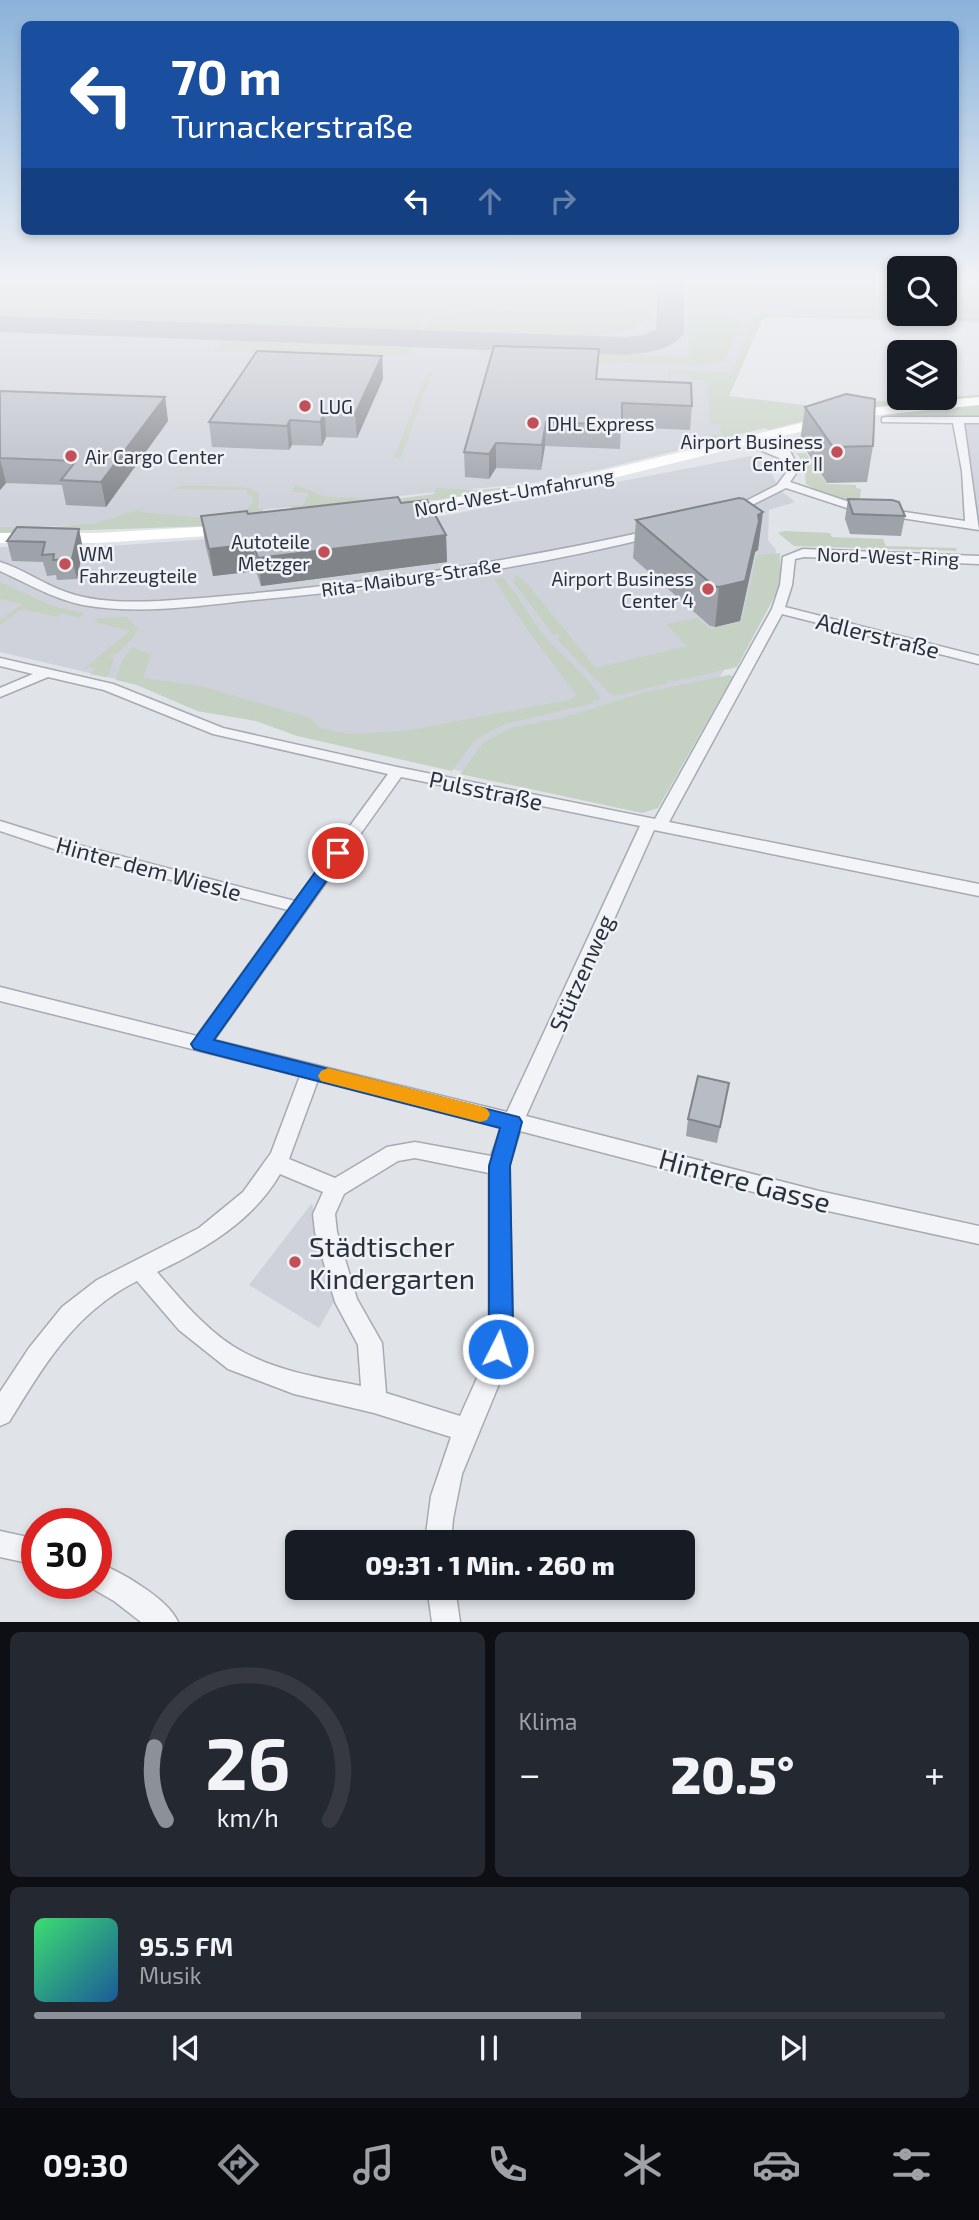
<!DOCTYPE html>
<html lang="de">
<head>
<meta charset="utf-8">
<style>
	:root { --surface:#171b24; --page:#242831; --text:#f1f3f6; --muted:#9ea1a6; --line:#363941; --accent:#8c9099 }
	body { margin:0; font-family:"Exo 2",sans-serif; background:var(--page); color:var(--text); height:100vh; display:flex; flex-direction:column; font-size:26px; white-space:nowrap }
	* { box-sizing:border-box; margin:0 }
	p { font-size:23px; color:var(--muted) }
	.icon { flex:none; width:38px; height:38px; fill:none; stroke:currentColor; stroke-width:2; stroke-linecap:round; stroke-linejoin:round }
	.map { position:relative; height:1622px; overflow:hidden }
	.details { display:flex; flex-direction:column; gap:10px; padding:10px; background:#0d0f14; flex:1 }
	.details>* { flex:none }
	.guide { position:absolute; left:21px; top:21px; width:938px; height:214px; border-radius:10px; box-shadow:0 4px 10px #0003; background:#1a4fa0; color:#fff; overflow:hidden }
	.buttons { position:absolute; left:887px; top:256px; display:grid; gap:14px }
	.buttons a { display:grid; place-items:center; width:70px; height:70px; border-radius:10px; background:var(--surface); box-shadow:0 4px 10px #0003; font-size:35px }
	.speed { position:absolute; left:21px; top:1508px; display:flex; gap:14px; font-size:35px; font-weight:700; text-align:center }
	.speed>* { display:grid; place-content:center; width:91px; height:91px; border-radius:50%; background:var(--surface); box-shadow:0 4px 10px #0003; line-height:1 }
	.speed .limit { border:10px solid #d22; background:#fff; color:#111 }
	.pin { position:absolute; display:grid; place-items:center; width:60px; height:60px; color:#fff; margin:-30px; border:4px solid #fff; border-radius:50%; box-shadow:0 2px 7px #0007 }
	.me { position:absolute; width:77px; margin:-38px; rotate:5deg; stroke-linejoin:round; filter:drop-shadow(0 0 5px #0008) }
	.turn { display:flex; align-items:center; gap:24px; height:147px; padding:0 35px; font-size:32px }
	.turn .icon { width:91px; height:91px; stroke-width:2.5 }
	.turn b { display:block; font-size:49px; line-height:60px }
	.lanes { display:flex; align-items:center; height:66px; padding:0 35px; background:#0003; justify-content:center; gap:35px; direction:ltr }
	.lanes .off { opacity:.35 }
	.big { font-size:52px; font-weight:800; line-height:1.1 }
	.details .card { flex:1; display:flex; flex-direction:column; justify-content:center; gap:10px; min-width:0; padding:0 24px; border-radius:10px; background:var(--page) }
	.details .dial { align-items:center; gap:0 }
	.dial svg { height:182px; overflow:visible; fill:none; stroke:var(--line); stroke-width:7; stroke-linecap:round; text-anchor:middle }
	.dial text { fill:var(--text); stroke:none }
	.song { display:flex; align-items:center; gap:21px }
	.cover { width:84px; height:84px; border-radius:10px; background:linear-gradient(135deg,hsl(140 70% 55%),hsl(210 70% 35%)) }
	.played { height:7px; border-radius:4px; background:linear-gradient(90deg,var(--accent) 60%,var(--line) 60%) }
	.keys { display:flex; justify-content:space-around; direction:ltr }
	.heat { display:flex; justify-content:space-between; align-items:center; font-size:38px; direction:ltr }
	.details .tiles { flex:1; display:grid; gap:10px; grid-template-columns:1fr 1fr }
	.card:last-child { grid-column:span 2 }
	.trip { position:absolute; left:285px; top:1530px; width:410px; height:70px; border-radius:10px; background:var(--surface); box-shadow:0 4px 10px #0003; font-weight:800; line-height:70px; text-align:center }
	.tab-bar { display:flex; height:112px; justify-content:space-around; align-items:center; background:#090b0e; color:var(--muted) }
	.tab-bar .icon { width:49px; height:49px }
	.tab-bar .active { color:var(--accent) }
	.tab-bar b { font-size:32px; color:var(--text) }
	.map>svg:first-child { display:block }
	.built { fill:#cfd2da }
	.green { fill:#c5d1c2 }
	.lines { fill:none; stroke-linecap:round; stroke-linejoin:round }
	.taxiway { fill:#aeb2bc; fill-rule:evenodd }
	.minor-casing { stroke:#a6aab2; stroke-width:3 }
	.minor { fill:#f3f4f7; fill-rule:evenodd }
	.secondary { fill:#fff; fill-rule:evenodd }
	.wall { fill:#9ea2a9 }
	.shaded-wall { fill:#818489 }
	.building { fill:#b8bcc4; stroke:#818489; stroke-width:2 }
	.route { fill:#1a73e8; stroke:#114b97; stroke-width:2 }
	.slow { fill:#f59e0b }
	.poi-dot { fill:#c34f59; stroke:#f0f2f6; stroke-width:2.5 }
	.labels { text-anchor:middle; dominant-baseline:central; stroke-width:5; stroke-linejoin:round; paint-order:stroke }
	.far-poi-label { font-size:19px; fill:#2a303e; stroke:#f0f2f6; text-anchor:start }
	.far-street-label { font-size:19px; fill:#2a303e; stroke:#f0f2f6 }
	.street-label { font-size:23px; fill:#2a303e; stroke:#f0f2f6 }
	.near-street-label { font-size:28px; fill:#2a303e; stroke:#f0f2f6 }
	.near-poi-label { font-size:28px; fill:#2a303e; stroke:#f0f2f6; text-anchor:start }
</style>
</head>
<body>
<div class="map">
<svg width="979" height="1622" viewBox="0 0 979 1622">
	<rect width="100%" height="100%" fill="#e0e3e8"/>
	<!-- built -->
	<path class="built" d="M0,281H899L900,313H945V281H979V318L757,314L715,415L733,437L602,469L527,484L417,494L298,509L290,507L258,510L251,513L0,530Z
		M958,420H979V527H971Z
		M751,456L765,460L780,490L795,502L769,510L768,540L776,550L759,610L643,808L397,758L137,684L0,652V547L79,548L296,533L432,518Z
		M312,1203L335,1300L319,1328L249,1285Z"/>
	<!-- green -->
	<path class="green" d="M0,281H513L506,308C479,307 449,304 425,318L420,330L0,315Z
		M517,281H652L649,310L510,308Z
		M688,281H899V313L792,310L789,309L786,299L779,297H736L733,299L734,309H688Z
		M945,281H979V315L916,313H945Z
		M473,309L649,311V319L632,330L595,336L425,330L433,316Z
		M688,313H722L739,318L740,326L724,361L696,366L503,358L464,349L689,357Z
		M762,314L979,317V322L768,317L762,320L729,396L813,406L979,395V398C907,400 839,411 769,430L765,428L549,480L710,440L711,435H722L720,424H710L707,380H691V375L671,374L670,379H668L667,370L732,372L750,326V318Z
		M223,340L412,347L410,353L404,355L264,350L213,352Z
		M427,372H432L401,458H394Z
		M979,404V418L882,415Z
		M796,453H806L827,484L856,485V488L861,489L860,501L855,503L811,490L813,488L806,484L804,463Z
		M186,485L240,487L250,488L259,494L258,509H263L262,513L210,526L0,533V527L44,528L96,523L144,508L139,512L194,517L240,514L252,504L254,498L247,494V490L173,489Z
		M295,485L327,497L388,500L434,494L436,488L478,490L521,486L438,500L298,509L289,507L290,505H303L309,493L292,492Z
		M784,531L830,533L832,537L883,539L886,546L956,548L957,551L794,546L778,533Z
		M780,553L781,578L778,590L737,667L675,681L666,680L668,683L615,696L611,695L556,639L560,637L558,634L553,635L512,580L516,579L513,576L517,575L528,585L596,668L687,646L666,624L698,618L711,629L741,622L757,555Z
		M502,577C519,595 528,616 544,635C562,657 587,674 601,699L592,701L594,703L505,724L491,731L474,741L452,771L297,736L256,721L197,711L137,685L116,680L122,661L132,647L151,654L143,678L201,686L308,717L320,728L347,734L405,731L573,699L576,694L528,631L494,579Z
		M0,582L52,606L84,613L79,618L62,613L57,617L21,609L0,625V620L22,604L0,599Z
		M127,617L138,629L133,638L117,654H112L110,657L114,658L109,675L106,677L90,674L95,669L89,667L81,671L130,631L94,622L98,618Z
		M729,675L733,676L658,808L642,813L460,774L484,742L510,728L562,718L642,693Z"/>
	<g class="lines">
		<!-- taxiway -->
		<path class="taxiway" d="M658,281H684V333C672,351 647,352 627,355L0,332V316L627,337L644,335L656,329Z"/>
		<defs>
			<path id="minor" d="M886,417H979V423H964L979,530L856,511L786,488L736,513L726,511L777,485L789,469L784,460L741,442L750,440L776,451L760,439L759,437L764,434L790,451L799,469L790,482L858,505L965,521L962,471L953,423L882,422V418Z
				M653,530L657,532V536C525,569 388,588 253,600C198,606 139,615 83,605C53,599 27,583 0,571V562C23,569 43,584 66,592C96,603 129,602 160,601C326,590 490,566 653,530Z
				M803,549L979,556V564L804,557L795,559L792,585L785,607L979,656V664L782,614L669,822L979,884V896L654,830L526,1116L819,1191L979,1226V1244L819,1209L520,1131L509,1166L513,1329L506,1367L462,1474L453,1519L451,1542H425L431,1496L451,1437L374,1413L294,1394L228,1369L179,1330L137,1281C74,1313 45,1364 9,1422L0,1426V1392L29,1348L62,1307L97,1280L199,1228L243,1192L271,1153L300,1076L0,1001V987L197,1036L288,910L63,852L0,831V821L74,844L295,901L388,774L213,734L104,690L48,677L0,697V688L33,674L0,666V658L113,684L223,728L397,767L655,819L772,609L780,585L783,557ZM401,777L640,826L507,1112L214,1040ZM318,1080L502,1126L491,1156L415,1142L387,1147L335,1178L289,1159ZM415,1158L489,1173V1329L482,1367L460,1416L386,1393L382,1343L357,1299L337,1232L335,1214L344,1194L398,1161ZM280,1174L323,1192L313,1214L315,1232L335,1302L358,1345L361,1386C322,1378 281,1372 245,1353C211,1336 182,1301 157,1272C205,1249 253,1221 280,1174Z
				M0,1531L37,1539V1565L0,1557Z
				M96,1562C119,1571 168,1598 178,1622H141L114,1601L86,1585L96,1584Z
				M427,1587H455L460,1622H432Z"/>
		</defs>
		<!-- minor casing -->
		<use href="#minor" class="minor-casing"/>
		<!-- minor -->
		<use href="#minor" class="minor"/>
		<!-- secondary -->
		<path class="secondary" d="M979,397V405L860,417L573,488L402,517L394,512L402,507L573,478L860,409Z
			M233,525L241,530L239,534L97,543H0V533H97Z"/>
	</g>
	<!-- wall -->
	<path class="wall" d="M382,356L383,379L357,438L326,437L322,446L292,445L289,450L212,447L209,422Z
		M597,379L692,406L690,430L621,427L620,449L545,446L541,470L496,468L489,479L465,477L464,452Z
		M0,391L165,397L168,421L106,507L66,505L62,485L6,483L0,490Z
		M805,407L873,446L867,482L827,483L800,441Z
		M848,499L905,516L901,536L850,534L845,519Z
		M401,503L446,535L447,562L261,586L256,571L213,576L205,543L201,516L248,514Z
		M636,520L758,550L755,552L740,621L715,627L710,626L633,558Z
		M17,527L83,549L77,579L57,580L56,575L47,576L43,562L12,561L7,541Z
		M729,1083L717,1143L686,1136L688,1119Z"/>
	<!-- shaded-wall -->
	<path class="shaded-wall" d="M382,356L383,379L357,438L355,414Z
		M165,397L168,421L106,507L101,482Z
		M325,413L326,437L322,446L320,422Z
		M290,420L292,445L289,450L287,426Z
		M546,422L545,446L541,470L542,445Z
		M496,443V468L489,479V454Z
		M0,458L6,483L0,490Z
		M763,512L758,550L755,552L740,621L715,627L719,587L758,515Z
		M79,529L83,549L77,579L72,559Z
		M446,535L447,562L261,586L258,558Z
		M253,544L256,571L213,576L209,549Z"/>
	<!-- building -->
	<path class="building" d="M494,346L599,349L596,379L691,383L692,406L622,403V425L546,422L542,445L496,443L489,454L464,452Z
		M257,351L382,356L355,414L325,413L320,422L290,420L287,426L209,422Z
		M0,391L165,397L101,482L61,480L76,461L0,458Z
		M846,394L875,399L873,446L833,447L805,407Z
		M398,497L401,503L427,500L446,535L258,558L253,544L209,549L201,516L247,511L248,514Z
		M739,498L744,499L763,512L758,515L759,521L745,581L719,587L714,586L636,520Z
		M848,499L892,500L899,502L905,516L853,514Z
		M17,527L79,529L72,559L53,560L54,554L42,555L45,542L7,541Z
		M698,1076L729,1083L720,1127L688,1119Z"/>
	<!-- sky -->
	<linearGradient id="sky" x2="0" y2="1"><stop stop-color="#8ab2da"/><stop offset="0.55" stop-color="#f1f2f5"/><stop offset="1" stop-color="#f1f2f5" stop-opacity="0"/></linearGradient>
	<rect width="979" height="508" fill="url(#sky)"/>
	<!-- route -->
	<path class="route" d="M338,848L346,853L214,1040L519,1117L522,1122L510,1166L513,1329L507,1357L498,1360L490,1357L486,1349L489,1329V1166L500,1128L201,1051L194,1049L191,1044L332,849Z"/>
	<!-- slow -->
	<path class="slow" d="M328,1068L480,1106L487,1109L490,1114L487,1120L480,1122L321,1081L318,1076L321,1071Z"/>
	<!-- markers -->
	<g class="poi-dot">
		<circle cx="305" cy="406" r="7"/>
		<circle cx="533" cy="423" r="7"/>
		<circle cx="837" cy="452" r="7"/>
		<circle cx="71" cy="456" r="7"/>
		<circle cx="324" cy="552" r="7"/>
		<circle cx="65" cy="564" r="7"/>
		<circle cx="708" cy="589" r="7"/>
		<circle cx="295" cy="1262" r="7"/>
	</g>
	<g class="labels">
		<!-- far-poi labels -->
		<g class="far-poi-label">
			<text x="319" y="406">LUG</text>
			<text x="547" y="423">DHL Express</text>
			<text x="823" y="441" text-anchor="end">Airport Business<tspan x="823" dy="22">Center II</tspan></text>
			<text x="85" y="456">Air Cargo Center</text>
			<text x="310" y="541" text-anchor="end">Autoteile<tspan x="310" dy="22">Metzger</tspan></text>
			<text x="79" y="553">WM<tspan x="79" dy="22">Fahrzeugteile</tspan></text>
			<text x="694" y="578" text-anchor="end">Airport Business<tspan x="694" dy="22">Center 4</tspan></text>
		</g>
		<!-- far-street labels -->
		<g class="far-street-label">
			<text transform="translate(514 492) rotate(-10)">Nord-West-Umfahrung</text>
			<text transform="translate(888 556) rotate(2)">Nord-West-Ring</text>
			<text transform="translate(411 577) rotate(-8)">Rita-Maiburg-Straße</text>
		</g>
		<!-- street labels -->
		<g class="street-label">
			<text transform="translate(878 635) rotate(14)">Adlerstraße</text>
			<text transform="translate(486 790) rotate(12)">Pulsstraße</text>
			<text transform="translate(149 868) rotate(15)">Hinter dem Wiesle</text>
			<text transform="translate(581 973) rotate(-66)">Stützenweg</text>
		</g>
		<!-- near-street labels -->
		<g class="near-street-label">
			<text transform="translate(745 1180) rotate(15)">Hintere Gasse</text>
		</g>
		<!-- near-poi labels -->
		<g class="near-poi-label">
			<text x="309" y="1246">Städtischer<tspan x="309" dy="32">Kindergarten</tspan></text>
		</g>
	</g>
</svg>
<div class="buttons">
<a><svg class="icon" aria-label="search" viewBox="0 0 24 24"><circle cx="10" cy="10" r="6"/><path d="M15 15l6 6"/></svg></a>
<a><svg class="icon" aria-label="layers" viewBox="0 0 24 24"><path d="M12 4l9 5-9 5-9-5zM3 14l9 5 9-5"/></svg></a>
</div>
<div class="speed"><div class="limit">30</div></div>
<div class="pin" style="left:338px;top:853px;background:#d93025"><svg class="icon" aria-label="arrive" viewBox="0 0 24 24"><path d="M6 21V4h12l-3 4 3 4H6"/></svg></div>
<svg class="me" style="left:498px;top:1349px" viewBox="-20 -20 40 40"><circle r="17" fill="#1a73e8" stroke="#fff" stroke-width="3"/><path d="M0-11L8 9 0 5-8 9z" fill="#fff"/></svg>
<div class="trip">09:31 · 1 Min. · 260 m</div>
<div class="guide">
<div class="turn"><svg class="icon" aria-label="left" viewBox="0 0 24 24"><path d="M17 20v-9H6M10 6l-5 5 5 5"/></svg><div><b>70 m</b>Turnackerstraße</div></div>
<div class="lanes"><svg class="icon" aria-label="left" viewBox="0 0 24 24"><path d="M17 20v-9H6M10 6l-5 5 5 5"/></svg><svg class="icon off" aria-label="ahead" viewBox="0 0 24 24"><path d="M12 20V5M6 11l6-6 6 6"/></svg><svg class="icon off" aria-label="right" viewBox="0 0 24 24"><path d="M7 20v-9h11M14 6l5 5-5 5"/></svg></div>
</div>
</div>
<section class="details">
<div class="tiles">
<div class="card dial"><svg viewBox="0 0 100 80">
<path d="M14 69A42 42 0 1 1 86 69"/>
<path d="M14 69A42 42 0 0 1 9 37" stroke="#8c9099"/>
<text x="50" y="56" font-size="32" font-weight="700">26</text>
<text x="50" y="72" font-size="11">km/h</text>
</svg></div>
<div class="card"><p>Klima</p>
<div class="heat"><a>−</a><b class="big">20.5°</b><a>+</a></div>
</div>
<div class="card">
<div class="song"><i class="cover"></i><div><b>95.5 FM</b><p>Musik</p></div></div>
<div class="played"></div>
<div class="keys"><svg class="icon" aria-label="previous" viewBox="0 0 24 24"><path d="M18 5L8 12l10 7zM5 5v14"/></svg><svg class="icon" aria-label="pause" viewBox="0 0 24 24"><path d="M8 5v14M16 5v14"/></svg><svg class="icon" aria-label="next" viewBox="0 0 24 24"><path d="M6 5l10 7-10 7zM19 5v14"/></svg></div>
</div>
</div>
</section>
<nav class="tab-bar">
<b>09:30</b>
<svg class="icon active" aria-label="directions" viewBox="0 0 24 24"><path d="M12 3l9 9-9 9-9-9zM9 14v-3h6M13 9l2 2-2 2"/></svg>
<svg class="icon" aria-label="music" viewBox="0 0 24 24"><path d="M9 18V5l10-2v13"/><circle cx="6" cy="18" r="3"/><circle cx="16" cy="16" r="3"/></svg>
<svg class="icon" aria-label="phone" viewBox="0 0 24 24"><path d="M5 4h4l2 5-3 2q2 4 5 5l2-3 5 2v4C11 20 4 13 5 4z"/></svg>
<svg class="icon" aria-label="climate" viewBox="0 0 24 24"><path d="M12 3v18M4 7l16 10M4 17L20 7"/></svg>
<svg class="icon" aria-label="car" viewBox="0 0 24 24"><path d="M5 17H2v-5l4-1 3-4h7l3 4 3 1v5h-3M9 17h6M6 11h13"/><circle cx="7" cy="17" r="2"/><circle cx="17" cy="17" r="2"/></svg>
<svg class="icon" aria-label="filters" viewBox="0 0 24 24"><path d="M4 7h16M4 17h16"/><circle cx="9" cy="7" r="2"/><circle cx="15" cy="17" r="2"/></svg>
</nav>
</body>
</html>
